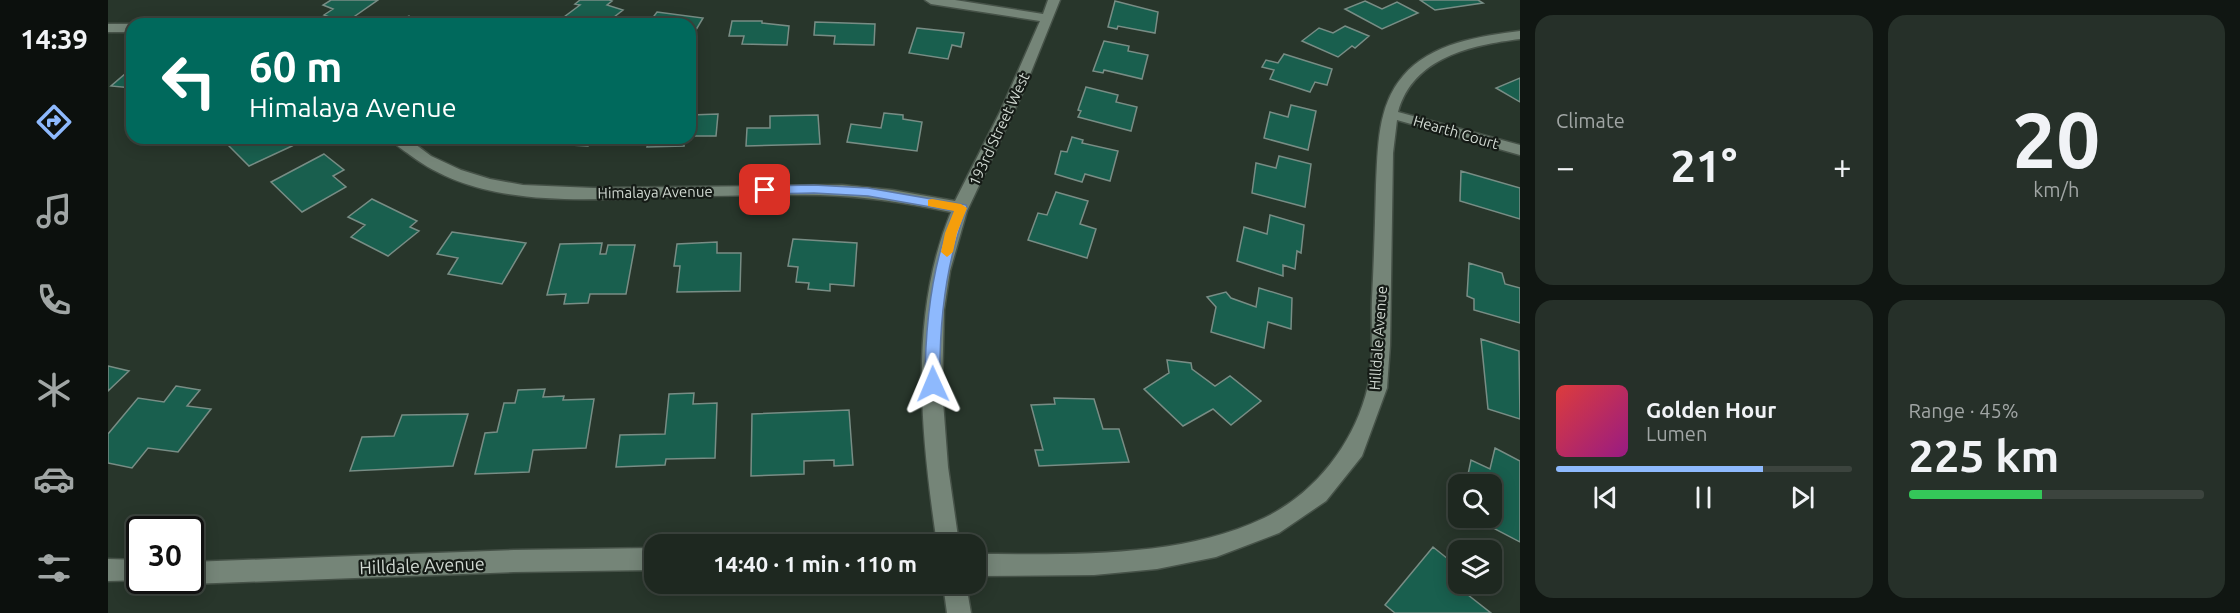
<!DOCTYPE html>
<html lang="en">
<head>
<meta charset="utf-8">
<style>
	:root { --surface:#1e2820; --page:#263029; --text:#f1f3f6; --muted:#a1a6a5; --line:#3c443e; --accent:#8eb9fd }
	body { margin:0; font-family:Ubuntu,sans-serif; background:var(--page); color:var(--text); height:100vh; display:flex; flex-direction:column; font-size:22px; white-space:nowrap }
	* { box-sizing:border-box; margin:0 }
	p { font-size:20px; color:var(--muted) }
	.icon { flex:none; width:33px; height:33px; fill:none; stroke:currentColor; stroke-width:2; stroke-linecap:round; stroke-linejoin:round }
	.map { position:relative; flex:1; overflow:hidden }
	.side { display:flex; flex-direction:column; gap:15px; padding:15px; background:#101612; width:720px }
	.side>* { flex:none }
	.guide { position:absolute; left:18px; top:18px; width:570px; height:126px; border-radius:18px; box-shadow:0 3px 15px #0003,0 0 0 2px var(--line); background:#00695c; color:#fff; overflow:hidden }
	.tools { position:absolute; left:1340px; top:474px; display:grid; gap:12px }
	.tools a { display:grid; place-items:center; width:54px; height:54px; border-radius:12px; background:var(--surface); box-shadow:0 3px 15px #0003,0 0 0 2px var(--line); font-size:30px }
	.speed { position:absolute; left:18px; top:516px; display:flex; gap:12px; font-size:30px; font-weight:700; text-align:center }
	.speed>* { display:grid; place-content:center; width:78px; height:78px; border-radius:50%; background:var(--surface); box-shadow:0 3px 15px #0003,0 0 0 2px var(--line); line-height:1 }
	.speed .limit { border:3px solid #111; border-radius:9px; background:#fff; color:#111 }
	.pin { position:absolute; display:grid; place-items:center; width:51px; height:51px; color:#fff; margin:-26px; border-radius:12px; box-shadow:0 3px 9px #0006 }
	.me { position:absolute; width:66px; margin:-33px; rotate:359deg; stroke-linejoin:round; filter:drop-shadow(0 0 4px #0008) }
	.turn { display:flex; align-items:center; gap:21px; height:126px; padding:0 24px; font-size:27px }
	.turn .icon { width:78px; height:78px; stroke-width:2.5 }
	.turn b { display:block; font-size:42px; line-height:51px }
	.big { font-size:45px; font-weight:600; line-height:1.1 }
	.side .widget { flex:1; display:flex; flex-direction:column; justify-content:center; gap:9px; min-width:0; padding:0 21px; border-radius:18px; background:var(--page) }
	.side .dial { align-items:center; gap:0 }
	.dial b { font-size:78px; line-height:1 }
	.song { display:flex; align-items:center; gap:18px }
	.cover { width:72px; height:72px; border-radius:9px; background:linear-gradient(135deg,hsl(0 70% 55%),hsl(310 70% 35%)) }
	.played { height:6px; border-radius:3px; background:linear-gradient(90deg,var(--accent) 70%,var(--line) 70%) }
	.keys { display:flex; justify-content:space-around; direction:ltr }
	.heat { display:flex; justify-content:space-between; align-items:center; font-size:33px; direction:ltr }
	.charge { height:9px; border-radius:4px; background:linear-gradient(90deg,#34c759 45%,var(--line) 0) }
	.side .tiles { flex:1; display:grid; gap:15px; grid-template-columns:repeat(2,1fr) }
	.trip { position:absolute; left:536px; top:534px; width:342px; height:60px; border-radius:18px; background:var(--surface); box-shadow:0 3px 15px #0003,0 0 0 2px var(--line); font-weight:600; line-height:60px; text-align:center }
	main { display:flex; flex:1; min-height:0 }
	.dock { display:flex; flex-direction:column; width:108px; justify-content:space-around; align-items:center; background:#0c100d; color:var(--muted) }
	.dock .icon { width:42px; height:42px }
	.dock .current { color:var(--accent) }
	.dock b { font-size:27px; color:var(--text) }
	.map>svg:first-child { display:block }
	.building { fill:#195f4e; stroke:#788d85; stroke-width:1.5 }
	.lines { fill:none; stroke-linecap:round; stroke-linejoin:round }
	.minor-casing { stroke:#465248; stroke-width:3 }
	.minor { fill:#758578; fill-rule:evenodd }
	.route { fill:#8eb9fd; stroke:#5c78a4; stroke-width:1.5 }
	.slow { fill:#f59e0b }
	.labels { text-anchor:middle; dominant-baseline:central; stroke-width:4.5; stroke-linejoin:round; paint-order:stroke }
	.street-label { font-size:15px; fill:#d1d9d2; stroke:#151b16 }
	.near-street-label { font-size:18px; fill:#d1d9d2; stroke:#151b16 }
</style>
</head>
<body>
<main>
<nav class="dock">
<b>14:39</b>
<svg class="icon current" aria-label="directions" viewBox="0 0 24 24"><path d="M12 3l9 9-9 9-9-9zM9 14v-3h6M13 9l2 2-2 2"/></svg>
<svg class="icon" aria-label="music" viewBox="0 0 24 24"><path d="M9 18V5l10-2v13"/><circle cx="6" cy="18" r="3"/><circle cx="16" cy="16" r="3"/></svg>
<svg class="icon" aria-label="phone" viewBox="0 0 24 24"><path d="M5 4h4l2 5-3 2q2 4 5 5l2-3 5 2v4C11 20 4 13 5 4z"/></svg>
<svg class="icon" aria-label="climate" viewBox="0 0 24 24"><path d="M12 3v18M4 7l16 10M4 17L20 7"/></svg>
<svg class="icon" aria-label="car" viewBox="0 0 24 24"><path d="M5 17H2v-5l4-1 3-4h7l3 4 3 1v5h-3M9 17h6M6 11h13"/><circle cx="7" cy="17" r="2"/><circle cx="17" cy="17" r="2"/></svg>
<svg class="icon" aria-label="filters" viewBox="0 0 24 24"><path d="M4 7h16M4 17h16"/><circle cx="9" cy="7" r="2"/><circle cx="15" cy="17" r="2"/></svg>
</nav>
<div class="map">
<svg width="1412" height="613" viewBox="0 0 1412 613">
	<rect width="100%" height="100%" fill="#28362b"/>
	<!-- building -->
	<path class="building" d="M223,0H270L237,23L216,15L225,9L215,5Z
		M472,0H501L504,1L499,5L515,10L497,24H479L456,17L472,5L467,4Z
		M1312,0H1370L1375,3L1327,10Z
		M1007,1L1050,12L1047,33L1010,26L1009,29L1000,27Z
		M1257,1L1274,9L1289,2L1310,13L1274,29L1237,9Z
		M549,12L595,18L582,40V24H540Z
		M301,16L312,24H283Z
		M624,21H654V23L681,26L679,45L634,44L636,36H621Z
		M707,22L767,24L766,45L726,44L727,36L706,35Z
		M1237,26L1261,36L1247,48L1244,46L1230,57L1194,41L1211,28L1225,33Z
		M809,28L856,33L853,47L844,45L840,59L801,53Z
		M996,41L1021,46L1020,51L1040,55L1034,79L996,70L995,73L985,71Z
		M1176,54L1224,69L1219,85L1207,82L1202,92L1162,79L1166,70L1154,67L1158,60L1170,63Z
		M24,68V88L3,86Z
		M1412,78V102L1388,88Z
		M978,87L1010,95L1008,102L1029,107L1023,131L970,117L973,111L970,110Z
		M1183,105L1208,111L1200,150L1156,138L1162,112L1180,117Z
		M776,113L795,115V119L814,122L809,151L739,142L743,124L773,128Z
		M610,114L608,136H582V115Z
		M710,115L712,144L638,146L639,128H662V116Z
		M964,137L975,140L974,143L1010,151L1002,181L977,174L974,182L947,174L953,151L959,152Z
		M131,138H175L184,146L141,166L119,144Z
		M447,138H483L480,146L444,144Z
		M541,138H576V146L539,147Z
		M216,154L236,170L225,176L238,187L194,212L163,182Z
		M1171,156L1203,164L1197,207L1144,193L1148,163L1168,168Z
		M1353,171L1412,188V219L1352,201Z
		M948,192L980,201L972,224L988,229L979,258L920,240L930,213L939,215Z
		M264,199L309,221L302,227L311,231L280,256L243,237L257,225L240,217Z
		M1162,215L1196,225L1193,253L1189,251L1187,269L1175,265V276L1129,261L1136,227L1159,234Z
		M344,232L418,243L394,284L340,274L350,258L329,254Z
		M685,239L749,243L746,286L722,284V291L700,289L701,283L688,282L690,267L680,266Z
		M609,242V253H633L632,291L569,292L572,266H566L569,244Z
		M494,243L492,254H498L500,245H527L518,294H482L480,303L456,304L458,294L439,295L452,244Z
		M1361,263L1394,273L1397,284L1412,288V323L1366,310V299L1359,296Z
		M1151,288L1184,298L1183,329L1160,322L1156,348L1103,332L1108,307L1099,297L1118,292L1123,298L1148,307Z
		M1373,339L1411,351L1412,419L1380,409Z
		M1059,360L1083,363L1084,369L1107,386L1122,376L1153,401L1123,425L1105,409L1075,426L1036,389L1061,373Z
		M0,366L21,371L0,391Z
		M68,386L92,390L79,406L103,409L70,452L40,448L24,468L0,463V434L30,398L56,402Z
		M437,389L435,397L456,396L455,400L486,399L478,448L425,450L421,472L367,474L377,433L389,432L396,403H407L410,390Z
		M586,393L585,404L609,403L607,458L558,459L557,465L508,467L512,435L557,434L561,394Z
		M946,398L986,399L995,429H1011L1021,462L931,466L927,450H935L923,405L947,404Z
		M741,410L745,465L726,466V460L696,461V474L643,476L644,414Z
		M360,414L345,466L242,471L254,437L286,436L294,415Z
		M1387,448L1412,461V542L1366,518H1383V484H1358L1363,460L1382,469Z
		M1325,547L1350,567V584H1361L1355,591L1383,613H1287L1277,605Z"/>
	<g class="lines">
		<defs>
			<path id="minor" d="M817,0H847L935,14L940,0H952L915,92L859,211L842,271L836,310L834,388L840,467L851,544H829C813,435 800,316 843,212C799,203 756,196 712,195C659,194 606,196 553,197C471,200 372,208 302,155C295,150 287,145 282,138H299L323,156L353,170L382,179L415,185L486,188L734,185L784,190L847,201L893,110L932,21L823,4Z
				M0,24H24V32H0Z
				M1412,31V39C1364,45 1305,57 1290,112L1412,145V155L1289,120L1285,153L1282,345L1279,388L1254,456L1218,501L1171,533L1108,557L1049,569L986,575L867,576V554C959,554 1071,559 1156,518C1208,493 1247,442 1260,386C1266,358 1263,328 1264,299C1266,261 1267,223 1268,185C1270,148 1269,106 1295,76C1323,43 1372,36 1412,31Z
				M546,548V570L406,572L82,584L74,580H82V562L406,550Z
				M0,559L32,560V580H37L0,581Z
				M835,584H858L863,613H839Z"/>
		</defs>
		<!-- minor casing -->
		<use href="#minor" class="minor-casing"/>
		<!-- minor -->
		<use href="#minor" class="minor"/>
	</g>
	<!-- route -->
	<path class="route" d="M706,185L760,188L858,205L859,208C837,263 831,325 832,384L830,389L825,391L820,389L817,384C817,327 823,265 846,211L760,196L706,193L657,194L651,190L657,186Z"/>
	<!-- slow -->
	<path class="slow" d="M824,199L853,204L859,208L849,233L845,252L839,257L833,252L837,233L846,211L820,206V200Z"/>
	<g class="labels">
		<!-- street labels -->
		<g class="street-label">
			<text transform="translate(891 129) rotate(-65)">193rd Street West</text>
			<text transform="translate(1348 132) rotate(16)">Hearth Court</text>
			<text transform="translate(547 192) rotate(-1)">Himalaya Avenue</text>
			<text transform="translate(1270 338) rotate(-86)">Hilldale Avenue</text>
		</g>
		<!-- near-street labels -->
		<g class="near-street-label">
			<text transform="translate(314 565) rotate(-2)">Hilldale Avenue</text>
		</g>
	</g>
</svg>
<div class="tools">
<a><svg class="icon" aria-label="search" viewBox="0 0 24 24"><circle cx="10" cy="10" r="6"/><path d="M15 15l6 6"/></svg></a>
<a><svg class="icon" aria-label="layers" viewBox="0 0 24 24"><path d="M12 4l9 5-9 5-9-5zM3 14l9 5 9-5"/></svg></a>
</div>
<div class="speed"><div class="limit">30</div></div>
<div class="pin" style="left:657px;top:190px;background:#d93025"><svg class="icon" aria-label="arrive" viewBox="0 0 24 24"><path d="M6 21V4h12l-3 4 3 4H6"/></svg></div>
<svg class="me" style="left:825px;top:384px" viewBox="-20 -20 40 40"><path d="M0-17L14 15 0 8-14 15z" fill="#8eb9fd" stroke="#fff" stroke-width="4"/></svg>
<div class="trip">14:40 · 1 min · 110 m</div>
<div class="guide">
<div class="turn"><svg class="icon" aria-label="left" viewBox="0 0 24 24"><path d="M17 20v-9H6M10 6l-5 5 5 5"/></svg><div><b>60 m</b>Himalaya Avenue</div></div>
</div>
</div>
<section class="side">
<div class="tiles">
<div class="widget"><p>Climate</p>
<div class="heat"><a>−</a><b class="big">21°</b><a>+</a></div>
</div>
<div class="widget dial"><b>20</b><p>km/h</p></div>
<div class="widget">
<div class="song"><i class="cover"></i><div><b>Golden Hour</b><p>Lumen</p></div></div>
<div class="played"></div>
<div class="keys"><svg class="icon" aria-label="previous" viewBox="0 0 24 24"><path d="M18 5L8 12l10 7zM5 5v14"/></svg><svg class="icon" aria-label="pause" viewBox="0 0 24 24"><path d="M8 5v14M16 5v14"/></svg><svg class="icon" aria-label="next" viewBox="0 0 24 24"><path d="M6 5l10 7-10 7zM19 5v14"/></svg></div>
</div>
<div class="widget"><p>Range · 45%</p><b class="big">225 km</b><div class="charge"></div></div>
</div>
</section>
</main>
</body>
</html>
